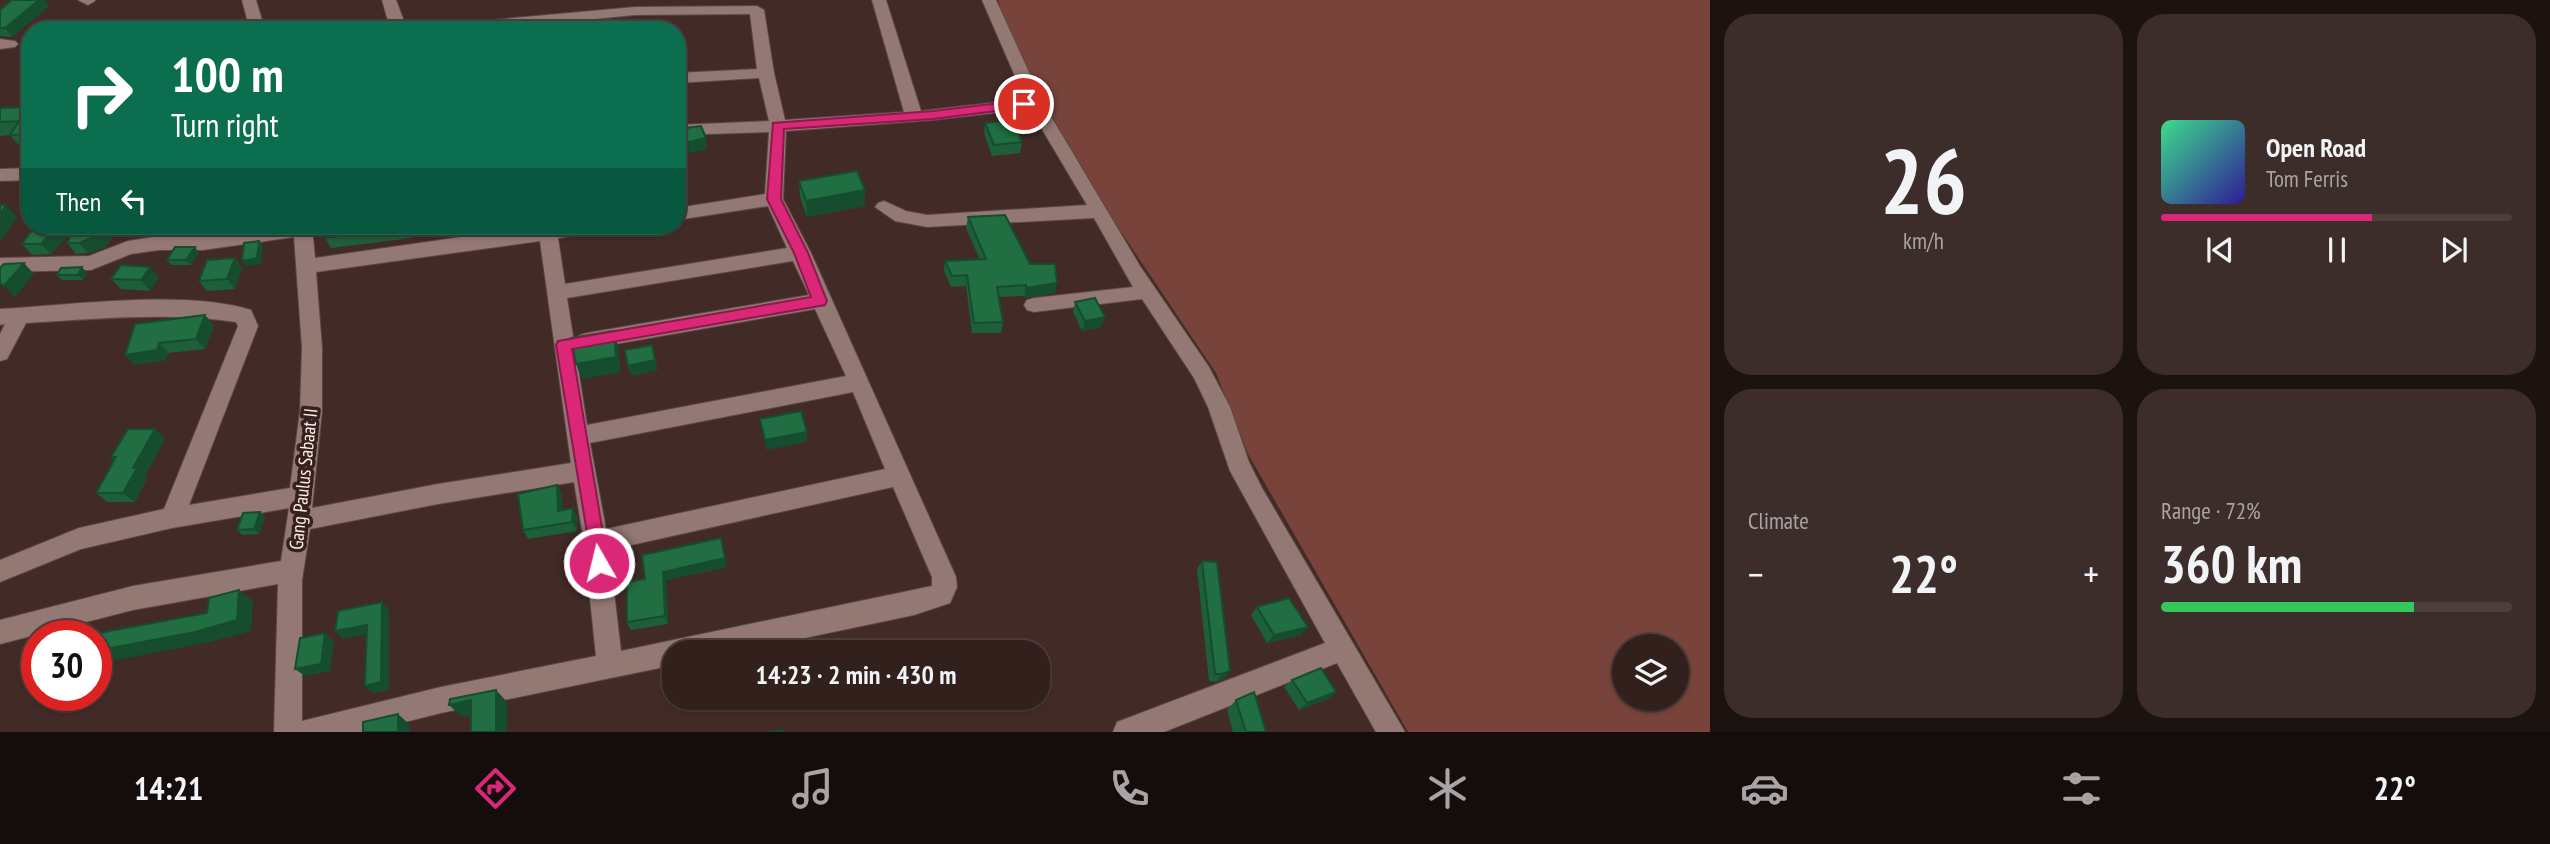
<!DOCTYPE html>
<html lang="en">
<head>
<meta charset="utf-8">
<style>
	:root { --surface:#32201d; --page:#3d2d2a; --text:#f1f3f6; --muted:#a8a3a4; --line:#4d3e3b; --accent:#db2777 }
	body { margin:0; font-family:"PT Sans Narrow",sans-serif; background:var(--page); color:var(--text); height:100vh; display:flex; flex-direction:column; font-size:26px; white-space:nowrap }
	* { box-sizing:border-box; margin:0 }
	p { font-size:23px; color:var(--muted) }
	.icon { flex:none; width:38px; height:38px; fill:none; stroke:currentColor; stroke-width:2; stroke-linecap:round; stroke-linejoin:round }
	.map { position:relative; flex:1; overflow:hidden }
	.details { display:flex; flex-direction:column; gap:14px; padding:14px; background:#1c1210; width:840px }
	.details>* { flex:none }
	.banner { position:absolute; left:21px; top:21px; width:665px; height:214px; border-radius:28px; box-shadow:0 2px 5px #0004,0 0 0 2px var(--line); background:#0b6e4f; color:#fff; overflow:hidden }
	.buttons { position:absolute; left:1612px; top:634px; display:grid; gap:14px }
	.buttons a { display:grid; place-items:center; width:77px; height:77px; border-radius:50%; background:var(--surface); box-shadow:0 2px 5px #0004,0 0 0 2px var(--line); font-size:35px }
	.speed { position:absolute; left:21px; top:620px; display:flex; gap:14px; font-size:35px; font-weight:700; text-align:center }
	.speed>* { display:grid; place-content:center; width:91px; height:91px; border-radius:50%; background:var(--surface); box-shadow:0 2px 5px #0004,0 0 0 2px var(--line); line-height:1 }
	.speed .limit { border:10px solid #d22; background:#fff; color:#111 }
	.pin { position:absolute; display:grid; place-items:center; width:60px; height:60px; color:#fff; margin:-30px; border:4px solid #fff; border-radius:50%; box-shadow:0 2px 7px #0007 }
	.me { position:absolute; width:77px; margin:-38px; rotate:352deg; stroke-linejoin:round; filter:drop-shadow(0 0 5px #0008) }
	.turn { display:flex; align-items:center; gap:24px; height:147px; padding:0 35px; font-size:32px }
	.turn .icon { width:91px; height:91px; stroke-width:2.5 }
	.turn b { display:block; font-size:49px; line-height:60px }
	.then { display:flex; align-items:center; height:66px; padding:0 35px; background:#0003; gap:14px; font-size:26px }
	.big { font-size:52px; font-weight:700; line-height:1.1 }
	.details .card { flex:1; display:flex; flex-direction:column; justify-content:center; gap:10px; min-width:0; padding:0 24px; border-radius:28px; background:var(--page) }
	.details .dial { align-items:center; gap:0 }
	.dial b { font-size:91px; line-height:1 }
	.song { display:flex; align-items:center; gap:21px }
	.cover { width:84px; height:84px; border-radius:10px; background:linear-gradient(135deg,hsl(150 70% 55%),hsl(250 70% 35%)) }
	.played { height:7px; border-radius:4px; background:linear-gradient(90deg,var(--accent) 60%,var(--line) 60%) }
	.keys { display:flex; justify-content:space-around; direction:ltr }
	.heat { display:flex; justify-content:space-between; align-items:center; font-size:38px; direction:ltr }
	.charge { height:10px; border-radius:5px; background:linear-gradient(90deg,#34c759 72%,var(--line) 0) }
	.details .tiles { flex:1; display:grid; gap:14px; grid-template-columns:repeat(2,1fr) }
	.trip { position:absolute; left:662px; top:640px; width:388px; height:70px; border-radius:28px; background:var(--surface); box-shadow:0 2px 5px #0004,0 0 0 2px var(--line); font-weight:700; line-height:70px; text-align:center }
	.menu { display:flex; height:112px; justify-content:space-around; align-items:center; background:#140d0c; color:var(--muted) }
	.menu .icon { width:49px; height:49px }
	.menu .current { color:var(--accent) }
	.menu b { font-size:32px; color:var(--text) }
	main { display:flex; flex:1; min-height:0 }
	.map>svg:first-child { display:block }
	.green { fill:#77433a; fill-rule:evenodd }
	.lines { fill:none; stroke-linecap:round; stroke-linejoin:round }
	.minor-casing { stroke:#5b4845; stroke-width:2 }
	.minor { fill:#937873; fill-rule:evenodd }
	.wall { fill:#1c5f38 }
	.shaded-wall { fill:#164d2e }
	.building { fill:#206e41; stroke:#164d2e; stroke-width:2 }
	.route { fill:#db2777; stroke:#8e194d; stroke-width:2 }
	.labels { text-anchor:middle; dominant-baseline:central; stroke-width:7; stroke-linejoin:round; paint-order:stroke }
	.street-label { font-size:19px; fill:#feeeeb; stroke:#37211e }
</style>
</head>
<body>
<main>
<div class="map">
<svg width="1710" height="732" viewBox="0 0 1710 732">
	<rect width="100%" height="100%" fill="#422b27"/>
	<!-- green -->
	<path class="green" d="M998,0H1710V732H1408L1248,454L1216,373L1084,177L1009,35ZM1624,646H1676V698H1624Z"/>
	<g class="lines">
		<defs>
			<path id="minor" d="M78,0H95V1L88,5Z
				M242,0H256L265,30H250Z
				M382,0H396L404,21L413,30C387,30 389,23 382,0Z
				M872,0H886L921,111L1025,99L982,0H996L1043,103L1140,266L1209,367L1230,407L1249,462L1262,488L1405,732H1376L1337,663L1164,732H1113L1117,722L1325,643L1230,471L1208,407L1194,378L1142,299L1034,312L1027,310L1024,305L1027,300L1034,298L1133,287L1094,218L927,227L895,221L875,207L878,203L884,201L906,211L927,215L1087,205L1030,109L933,120L786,131L783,199L811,253L956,577L957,587L950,603L914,615L734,653H674V665L441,713L365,732H274L278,584L133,610L0,644V620L133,586L281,561L289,508L172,528L81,549L0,582V560L79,528L164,509L238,326L236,322C166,312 97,319 26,323L7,359L0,361V334L5,324L0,325V309C71,305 185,289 251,310L258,326L189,505L290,488L300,411L302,348L294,237L203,250H159L131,254L91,270L0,272V258L89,256L128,241L159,236H203L279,226H312L315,258L538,226H607L605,231L558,238L565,284L787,248L768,206L677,220V208L765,194L769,132L677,135V125L769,121L759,78L677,83V73L757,69L750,14L635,15L532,25V30H516L517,26L484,30H431L438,25L635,7L757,6L764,10L774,73L785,120L904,112ZM540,241L571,463L438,484L312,508L322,411V348L316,272ZM793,261L809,295L587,333L580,335L577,341L580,347L587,349L815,309L846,376L587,425L567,298ZM853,392L885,469L606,529L590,443ZM574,482L584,542L596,656L441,687L302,721V580L310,529L438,504ZM893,487L932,577V586L621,651L609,550Z
				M0,39L15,41L18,44L15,47L0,49Z
				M30,168V180L0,181V169Z"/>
		</defs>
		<!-- minor casing -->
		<use href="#minor" class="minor-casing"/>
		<!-- minor -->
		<use href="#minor" class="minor"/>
	</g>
	<!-- wall -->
	<path class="wall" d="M12,0H45L49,6L12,37L0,36V10Z
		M30,107V158L24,151L25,148H21L10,135L0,136V108Z
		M985,123L1022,142L1020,153L992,156L984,133Z
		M799,181L865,206L807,217L800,197Z
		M968,217L1030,264L1055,293L1024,298V296L999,297L1003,322L1001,333H972L966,286L951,287L944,271L945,261L980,260L966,228Z
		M76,226H178L173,233L113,237L104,248L88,253L76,254L67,243Z
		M411,226V238L331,248L325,238Z
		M72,231L51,254L32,255L22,244Z
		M195,247L199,253L191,265H171L167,260Z
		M235,258L242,268L235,289L207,291L199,281Z
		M87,273L83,280H62L57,275Z
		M159,277L150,291L121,289L111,279Z
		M1075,302L1101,327L1082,331L1073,312Z
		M214,325L205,349L168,353L166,360L135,365L125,355Z
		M165,439L145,475L147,478L135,502H107L96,493L114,460L111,457Z
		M557,485L562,495V510L577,517V531L528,539L523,530Z
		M260,512L265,517L259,534L242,535L237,530Z
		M1202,561L1224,679L1216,682L1209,681L1197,569Z
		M727,567L666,580L668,624L631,630L627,622V582Z
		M1257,607L1301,635L1267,643L1251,615Z
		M1292,680L1328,699L1299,710L1284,687Z
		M1236,700L1266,732H1233L1227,710Z"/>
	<!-- shaded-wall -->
	<path class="shaded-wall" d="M39,0H45L49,6L12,37L5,28Z
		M706,138L707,149L677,156V145Z
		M865,190V206L807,217L806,201Z
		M6,205L17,217L0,243V215Z
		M57,226H67L72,231L51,254L41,244Z
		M167,226H178L173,233Z
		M406,226H411V238L406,228Z
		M491,226H507V228L493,230Z
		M104,227L113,237L104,248L88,253L79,243Z
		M259,241L263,246L261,264L246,266L242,261Z
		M195,247L199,253L191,265L186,260Z
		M235,258L242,268L235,289L227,279Z
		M24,263L34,274L15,297L4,286Z
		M82,267L87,273L83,280L78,275Z
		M150,267L159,277L150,291L141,280Z
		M1057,283L1055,293L1024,298L1026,288Z
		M205,315L214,325L205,349L196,339Z
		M1105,317L1101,327L1082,331L1085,321Z
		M614,331L618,346L621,372L582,379L576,364Z
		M159,343L168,353L166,360L135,365L125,355Z
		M652,345L658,370L631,376L628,366Z
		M155,429L165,439L145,475L147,478L135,502L123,493L133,468Z
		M807,432V442L766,450L765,440Z
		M557,485L562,495L563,520L558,511Z
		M573,508L577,517V531L572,522Z
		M260,512L265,517L259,534L254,529Z
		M721,538L727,567L666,580L668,624L665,616L663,572Z
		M239,590L253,601L251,631L210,642L96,664V651L195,632Z
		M382,602L389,610V690L373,693L365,686Z
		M367,625L375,632L344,639L335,631Z
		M1308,627L1301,635L1267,643L1274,635Z
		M325,633L334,641L330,671L305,676L295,669Z
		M1230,671L1224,679L1216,682L1222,674Z
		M496,690L507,702V732H496Z
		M1336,692L1328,699L1299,710L1307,703Z
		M471,700L483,713L462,717L449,705Z
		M398,714L409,724L410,732H398Z"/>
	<!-- building -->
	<path class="building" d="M12,0H39L5,28H0V10Z
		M30,107V134L10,135L19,121L0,122V108Z
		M1013,120L1022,142L994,145L985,123Z
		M701,126L706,138L677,145V129Z
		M30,140V151H24Z
		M857,171L865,190L806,201L799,181Z
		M0,205H6L0,215Z
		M1005,215L1030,264H1055L1057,283L1026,288V285L997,287L1003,322L974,323L967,275L952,276L945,261L986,259L968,217Z
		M35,226H57L41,244H22Z
		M76,226H118L104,227L94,237L79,243H67Z
		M328,226H406V228L325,238Z
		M259,241L257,258L242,261L244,243Z
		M175,247H195L186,260H167Z
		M235,258L227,279L199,281L207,260Z
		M24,263L4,286L0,283V268L4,264Z
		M121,265L150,267L141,280L111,279Z
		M82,267L78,275H57L61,268Z
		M1095,298L1105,317L1085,321L1075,302Z
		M205,315L196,339L159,343L157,350L125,355L135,324Z
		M614,331L616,357L576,364L571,338Z
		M652,345L655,360L628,366L625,350Z
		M801,411L807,432L765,440L760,419Z
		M128,429H155L133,468H137L123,493H96L116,457H111Z
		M557,485L558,511L573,508L572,522L523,530L518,494Z
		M260,512L254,529L237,530L243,513Z
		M721,538L725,558L663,572L665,616L627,622V582L645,579L642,555Z
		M1202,561L1217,562L1230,671L1222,674H1215Z
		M239,590L237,620L195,632L96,651V635H88L207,613L209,598Z
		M1289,598L1308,627L1274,635L1257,607Z
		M382,602L381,682L365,686L367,625L335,631L338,611Z
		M325,633L321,664L295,669L300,638Z
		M1321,668L1336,692L1307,703L1292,680Z
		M496,690V732H471V700L449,705L450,699Z
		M1254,692L1266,732H1246L1236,700Z
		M398,714V732H363V722Z
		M783,730V732H770Z"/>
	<!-- route -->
	<path class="route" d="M1024,100L1029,101V107L933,119L784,129L781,199L808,253L827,301L825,305L572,349L608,563L606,569L599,571L593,569L556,345L558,341L811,297L794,253L767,199L773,123L933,111Z"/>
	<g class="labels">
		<!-- street labels -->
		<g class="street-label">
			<text transform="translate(303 479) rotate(-84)">Gang Paulus Sabaat II</text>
		</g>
	</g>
</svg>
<div class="buttons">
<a><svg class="icon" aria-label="layers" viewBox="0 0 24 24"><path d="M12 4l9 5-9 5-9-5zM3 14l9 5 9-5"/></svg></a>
</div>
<div class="speed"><div class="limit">30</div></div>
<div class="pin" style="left:1024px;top:104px;background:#d93025"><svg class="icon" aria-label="arrive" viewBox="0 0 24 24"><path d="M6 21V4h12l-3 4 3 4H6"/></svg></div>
<svg class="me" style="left:599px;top:563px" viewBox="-20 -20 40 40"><circle r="17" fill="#db2777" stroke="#fff" stroke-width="3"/><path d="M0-11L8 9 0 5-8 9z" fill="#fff"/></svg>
<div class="trip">14:23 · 2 min · 430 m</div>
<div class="banner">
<div class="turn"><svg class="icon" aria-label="right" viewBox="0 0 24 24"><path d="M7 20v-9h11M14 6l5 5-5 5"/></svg><div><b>100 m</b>Turn right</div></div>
<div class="then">Then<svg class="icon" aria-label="left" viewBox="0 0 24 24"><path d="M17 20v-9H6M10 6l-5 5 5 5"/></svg></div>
</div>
</div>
<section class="details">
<div class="tiles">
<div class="card dial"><b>26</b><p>km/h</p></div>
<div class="card">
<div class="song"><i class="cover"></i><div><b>Open Road</b><p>Tom Ferris</p></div></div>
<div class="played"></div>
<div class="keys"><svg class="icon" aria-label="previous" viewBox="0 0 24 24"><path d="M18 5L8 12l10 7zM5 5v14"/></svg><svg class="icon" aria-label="pause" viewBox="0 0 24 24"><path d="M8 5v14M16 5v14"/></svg><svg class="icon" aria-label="next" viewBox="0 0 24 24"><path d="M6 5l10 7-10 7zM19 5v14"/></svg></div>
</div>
<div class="card"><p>Climate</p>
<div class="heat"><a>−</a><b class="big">22°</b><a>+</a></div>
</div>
<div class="card"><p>Range · 72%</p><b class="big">360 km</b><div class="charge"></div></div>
</div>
</section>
</main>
<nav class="menu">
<b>14:21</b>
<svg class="icon current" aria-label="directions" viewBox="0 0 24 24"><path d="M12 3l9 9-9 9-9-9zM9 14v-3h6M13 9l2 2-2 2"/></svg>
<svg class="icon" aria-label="music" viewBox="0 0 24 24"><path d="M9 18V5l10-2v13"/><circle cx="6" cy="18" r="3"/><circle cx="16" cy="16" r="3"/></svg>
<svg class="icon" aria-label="phone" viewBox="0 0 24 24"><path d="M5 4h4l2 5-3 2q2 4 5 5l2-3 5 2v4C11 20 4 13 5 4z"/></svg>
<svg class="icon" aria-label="climate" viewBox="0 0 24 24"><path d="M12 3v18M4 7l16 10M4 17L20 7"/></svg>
<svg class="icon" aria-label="car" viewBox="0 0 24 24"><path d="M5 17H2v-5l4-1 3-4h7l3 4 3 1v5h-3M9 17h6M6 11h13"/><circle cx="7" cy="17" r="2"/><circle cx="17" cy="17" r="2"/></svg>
<svg class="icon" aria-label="filters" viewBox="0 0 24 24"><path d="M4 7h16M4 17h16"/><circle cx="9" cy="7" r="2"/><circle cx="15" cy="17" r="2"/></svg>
<b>22°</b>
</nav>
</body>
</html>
